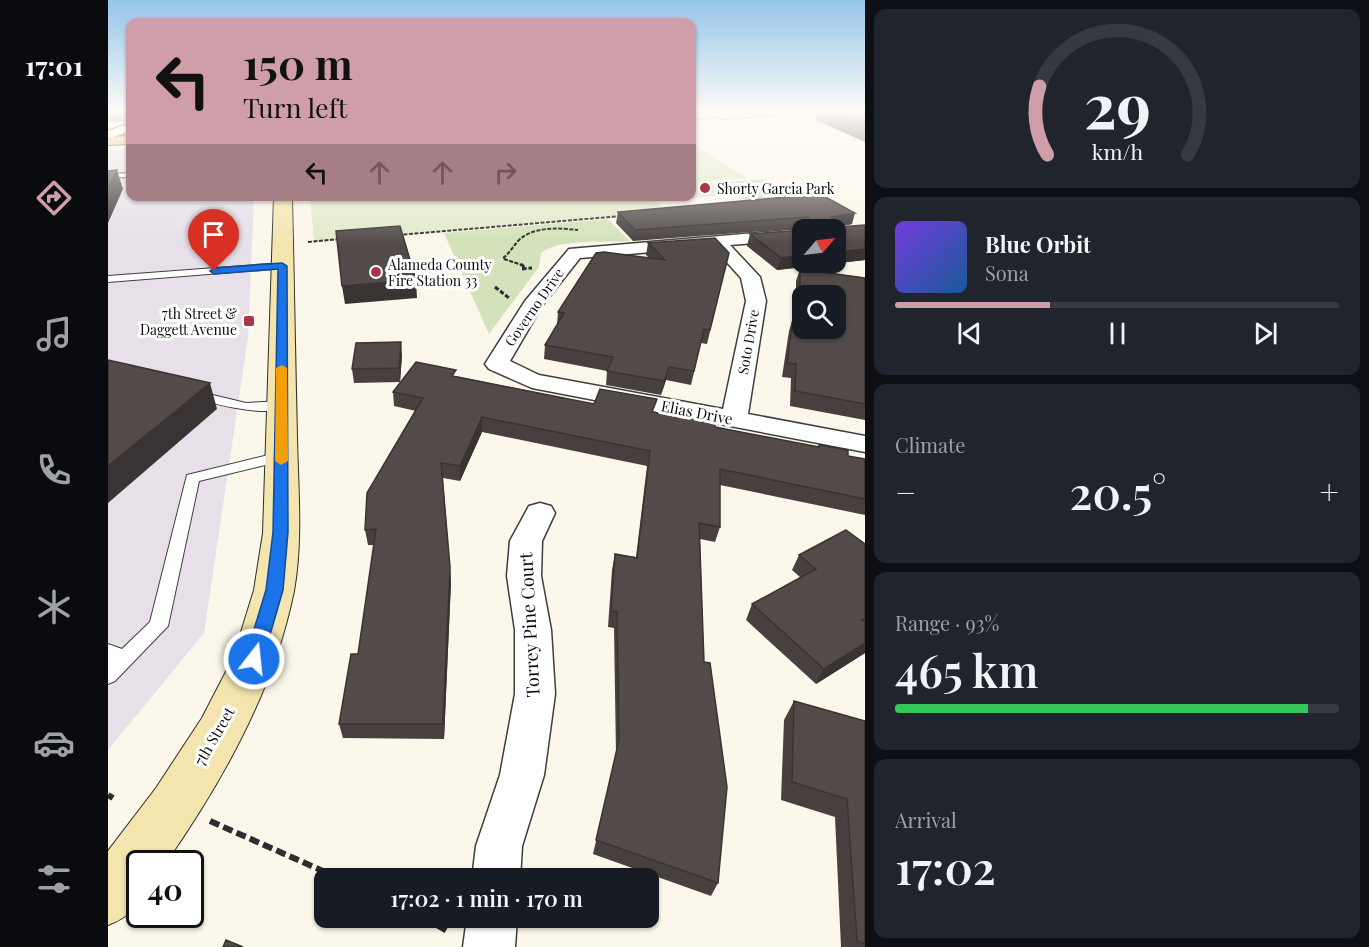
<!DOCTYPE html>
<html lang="en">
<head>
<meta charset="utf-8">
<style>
	:root { --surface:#171b24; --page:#20242c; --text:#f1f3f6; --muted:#9ea1a6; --line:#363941; --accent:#d09ea8 }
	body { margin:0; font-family:"Playfair Display",serif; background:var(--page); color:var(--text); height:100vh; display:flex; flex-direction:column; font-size:22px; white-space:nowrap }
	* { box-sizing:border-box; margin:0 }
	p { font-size:20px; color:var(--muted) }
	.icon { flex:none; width:33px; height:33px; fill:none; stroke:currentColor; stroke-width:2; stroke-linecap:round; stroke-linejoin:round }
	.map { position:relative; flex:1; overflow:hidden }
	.side { display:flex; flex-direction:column; gap:9px; padding:9px; background:#0d0f14; width:504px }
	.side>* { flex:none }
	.hud { position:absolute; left:18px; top:18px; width:570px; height:183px; border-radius:12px; box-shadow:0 2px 4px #0004; background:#d09ea8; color:#111; overflow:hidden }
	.needle { width:39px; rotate:62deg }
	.controls { position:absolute; left:684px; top:219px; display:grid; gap:12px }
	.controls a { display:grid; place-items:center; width:54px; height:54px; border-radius:12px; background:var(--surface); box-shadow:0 2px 4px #0004; font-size:30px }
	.speed { position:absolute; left:18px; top:850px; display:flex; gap:12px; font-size:30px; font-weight:700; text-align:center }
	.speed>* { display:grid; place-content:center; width:78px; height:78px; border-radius:50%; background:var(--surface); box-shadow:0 2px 4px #0004; line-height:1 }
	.speed .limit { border:3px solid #111; border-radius:9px; background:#fff; color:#111 }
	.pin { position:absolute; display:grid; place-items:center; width:51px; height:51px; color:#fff; margin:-62px -26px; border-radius:50% 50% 50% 0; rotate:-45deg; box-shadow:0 0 6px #0007 }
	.pin .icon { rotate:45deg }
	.me { position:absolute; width:66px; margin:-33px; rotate:16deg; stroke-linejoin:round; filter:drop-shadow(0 0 4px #0008) }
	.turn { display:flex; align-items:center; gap:21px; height:126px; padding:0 18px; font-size:27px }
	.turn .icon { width:78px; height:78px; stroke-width:2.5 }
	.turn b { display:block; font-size:42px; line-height:51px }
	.lanes { display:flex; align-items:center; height:57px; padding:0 18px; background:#0003; justify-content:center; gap:30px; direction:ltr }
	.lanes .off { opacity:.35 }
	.big { font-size:45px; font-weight:600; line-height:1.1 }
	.side .widget { flex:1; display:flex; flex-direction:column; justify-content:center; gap:9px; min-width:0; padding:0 21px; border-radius:12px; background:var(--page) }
	.side .dial { align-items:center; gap:0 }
	.dial svg { height:156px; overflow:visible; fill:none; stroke:var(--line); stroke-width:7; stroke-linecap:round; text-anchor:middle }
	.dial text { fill:var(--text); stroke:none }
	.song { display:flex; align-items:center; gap:18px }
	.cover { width:72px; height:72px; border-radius:9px; background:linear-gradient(135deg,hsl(260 70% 55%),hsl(210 70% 35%)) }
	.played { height:6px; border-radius:3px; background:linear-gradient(90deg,var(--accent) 35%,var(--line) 35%) }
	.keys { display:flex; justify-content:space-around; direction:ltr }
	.heat { display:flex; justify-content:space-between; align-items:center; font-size:33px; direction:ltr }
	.charge { height:9px; border-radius:4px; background:linear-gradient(90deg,#34c759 93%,var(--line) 0) }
	.trip { position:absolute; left:206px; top:868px; width:345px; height:60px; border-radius:12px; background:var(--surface); box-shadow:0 2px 4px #0004; font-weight:600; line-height:60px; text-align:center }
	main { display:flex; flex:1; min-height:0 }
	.dock { display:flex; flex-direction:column; width:108px; justify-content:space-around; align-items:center; background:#090b0e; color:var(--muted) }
	.dock .icon { width:42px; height:42px }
	.dock .current { color:var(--accent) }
	.dock b { font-size:27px; color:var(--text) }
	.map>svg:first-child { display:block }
	.industrial { fill:#e7e0e9 }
	.green { fill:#d3e2ba }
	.pitch { fill:#e2eaca }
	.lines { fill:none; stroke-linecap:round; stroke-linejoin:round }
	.lane-casing { stroke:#3e3e3e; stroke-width:2 }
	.street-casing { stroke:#3e3e3e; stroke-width:3 }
	.secondary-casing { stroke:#2d2d2d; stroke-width:2 }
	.primary-casing { stroke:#1c1c1c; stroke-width:2 }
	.path-far2 { stroke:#2d2d2d; stroke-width:2; stroke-dasharray:4 1.5; stroke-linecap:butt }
	.path-far1 { stroke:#2d2d2d; stroke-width:3; stroke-dasharray:4.5 2; stroke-linecap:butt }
	.path { stroke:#2d2d2d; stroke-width:6; stroke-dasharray:10 4.5; stroke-linecap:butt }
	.lane { fill:#fff; fill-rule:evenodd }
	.street { fill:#fff; fill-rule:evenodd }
	.secondary { fill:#f4e5af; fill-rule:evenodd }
	.primary { fill:#e6bd72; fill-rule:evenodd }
	.wall { fill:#47403f }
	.shaded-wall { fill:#393433 }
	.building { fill:#524b49; stroke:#393433; stroke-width:1.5; fill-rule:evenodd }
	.route { fill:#1a73e8; stroke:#114b97; stroke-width:1.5 }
	.slow { fill:#f59e0b }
	.poi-dot { fill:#a73648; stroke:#fff; stroke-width:2 }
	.labels { text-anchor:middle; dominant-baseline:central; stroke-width:6; stroke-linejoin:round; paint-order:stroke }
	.far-poi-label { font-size:14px; fill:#0b0b0b; stroke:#fff; text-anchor:start }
	.far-street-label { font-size:14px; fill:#0b0b0b; stroke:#fff }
	.street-label { font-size:15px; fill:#0b0b0b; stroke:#fff }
	.near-street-label { font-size:18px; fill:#0b0b0b; stroke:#fff }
</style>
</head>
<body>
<main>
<nav class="dock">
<b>17:01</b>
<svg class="icon current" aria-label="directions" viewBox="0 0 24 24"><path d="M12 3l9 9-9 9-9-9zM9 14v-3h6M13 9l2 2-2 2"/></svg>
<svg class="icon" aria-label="music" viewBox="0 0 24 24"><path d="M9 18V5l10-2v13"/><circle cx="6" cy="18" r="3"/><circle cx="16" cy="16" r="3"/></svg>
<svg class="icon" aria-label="phone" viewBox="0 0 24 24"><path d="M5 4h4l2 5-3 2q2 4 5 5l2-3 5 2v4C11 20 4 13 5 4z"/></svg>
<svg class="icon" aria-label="climate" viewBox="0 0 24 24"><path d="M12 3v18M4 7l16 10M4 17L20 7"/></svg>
<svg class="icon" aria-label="car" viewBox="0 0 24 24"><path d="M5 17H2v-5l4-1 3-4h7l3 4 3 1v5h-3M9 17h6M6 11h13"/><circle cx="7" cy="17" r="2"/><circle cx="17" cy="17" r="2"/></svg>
<svg class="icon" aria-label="filters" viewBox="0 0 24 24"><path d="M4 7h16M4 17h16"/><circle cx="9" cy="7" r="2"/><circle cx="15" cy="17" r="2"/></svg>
</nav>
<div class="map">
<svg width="757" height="947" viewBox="0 0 757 947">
	<rect width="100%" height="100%" fill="#fcf7eb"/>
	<!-- industrial -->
	<path class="industrial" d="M22,149V196L146,197L140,337L96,633L0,750V150Z"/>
	<!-- green -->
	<path class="green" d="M658,179L686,196L637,200L612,183Z
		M500,219L522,241C498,243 451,238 433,253L431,267L381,334L336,233Z"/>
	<!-- pitch -->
	<path class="pitch" d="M584,143L638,178L601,181L620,195L547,201L559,211L206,241L202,197L584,196Z"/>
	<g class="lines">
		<defs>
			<path id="lane" d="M676,112H706L614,119L611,117Z
				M22,173V177L0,178V174Z
				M174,263L177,264V268L0,282V276Z
				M88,391L138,403L174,401L181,405C165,420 104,403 83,398L81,395Z
				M173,452L178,454L180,457L178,460L91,481L60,626L7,681L0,684V644L14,649L42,622L79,475Z"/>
			<path id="street" d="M22,123V131L0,139V131Z
				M694,229L696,230L694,239L622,245L652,277L658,301L640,414L757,436V452L424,388L381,369L377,364L417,301L461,249ZM605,247L633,278L638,301L615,409L431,375L402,361L434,306L472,258Z
				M432,503L443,506L447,513L434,541L433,576L443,630L447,694L436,775L414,846L412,879H364L368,846L392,775L407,694V630L399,576L402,541L421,506Z
				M359,918H409L407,947H355Z"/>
			<path id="secondary" d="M166,196H184C186,277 187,357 189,437C190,488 195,541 186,591C166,690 114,782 57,864H32C32,898 35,911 0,925V851L48,788L94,718L125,658L146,590L155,533Z"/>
			<path id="primary" d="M584,112H640L634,116L584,119Z
				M22,136V144L0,145V137Z"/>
		</defs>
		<!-- lane casing -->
		<use href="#lane" class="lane-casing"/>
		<!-- street casing -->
		<use href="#street" class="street-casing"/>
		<!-- secondary casing -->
		<use href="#secondary" class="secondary-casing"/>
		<!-- primary casing -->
		<use href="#primary" class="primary-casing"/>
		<!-- path-far2 -->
		<path class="path-far2" d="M290,235L513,216
			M200,242L232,239
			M395,258C402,253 405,246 411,240C426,226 451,228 470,230
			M396,259L414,265"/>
		<!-- path-far1 -->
		<path class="path-far1" d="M413,264L418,269
			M414,269L424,268
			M387,287L401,298"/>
		<!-- path -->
		<path class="path" d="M0,795L5,798
			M102,821L233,879
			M317,918L341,932"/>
		<!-- lane -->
		<use href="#lane" class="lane"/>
		<!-- street -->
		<use href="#street" class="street"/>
		<!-- secondary -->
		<use href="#secondary" class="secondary"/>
		<!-- primary -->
		<use href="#primary" class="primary"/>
	</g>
	<!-- wall -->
	<path class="wall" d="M0,112H22V122L21,121L0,122Z
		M707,112H757V142L708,120Z
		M712,194L744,224L730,227L757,225V260L669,270L639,246L642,234L697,230V228L525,241L508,223L510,212Z
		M540,243L621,253L599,344L593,343L583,385L558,380L553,395L498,385L499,371L436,359L437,345L449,325L450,312L541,258L538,255Z
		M692,269L757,278V420L682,406L683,378L674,377L681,331L685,318L688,319V281Z
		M294,355L292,382L246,383L244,369Z
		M348,376L486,404L546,412L607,427L710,447L711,445L740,456L757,459V515L612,485V527L607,542L592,539L596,662L610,883L603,896L485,854L508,755L506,628L500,627L504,570L507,554L528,557L539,466L374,432L352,481L335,478L343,582L336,739L235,738L231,724L250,654L266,545H260L257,530L308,411L286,406L285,392Z
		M757,544V653L708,684L638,620L644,604L693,578L684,570L691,555Z
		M686,701L757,721V947H733L727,817L673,800L676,720Z"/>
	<!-- shaded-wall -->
	<path class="shaded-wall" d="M9,170L15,189L0,223V189Z
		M747,213L744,224L719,229L723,217Z
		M757,249V260L669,270L673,258L694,255V262H728V252Z
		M308,280L309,298L237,304L234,286Z
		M293,342L294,355L292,382L291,368Z
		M561,367L558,380L553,395L556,381Z
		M102,383L109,409L0,503V466Z
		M374,417V432L352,481V466Z
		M342,567L343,582L336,739L335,724Z
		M757,643V653L708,684L716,669Z"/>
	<!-- building -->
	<path class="building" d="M0,112H22V118L19,115L0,116Z
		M725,112H757V125Z
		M9,170L0,189V171Z
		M712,194L747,213L723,217V220L729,221L730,227L757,225V249L728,252V230H698L700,217L527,230L510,212Z
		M292,226L308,280L234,286L228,231Z
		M694,230V255L673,258L642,234Z
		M607,238L621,253L602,330L596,329L586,371L561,367L556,381L499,371L505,357L437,345L456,313L450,312L488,253L496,252L557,260L540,243Z
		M692,269L757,278V404L687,391L688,364L679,363L685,318L692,319ZM694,296H728V328H694Z
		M293,342L291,368L244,369L248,343Z
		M0,360L102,383L0,466Z
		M308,362L348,370L344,376L486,404L492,389L549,399L544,412L607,423V427L711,447V445L740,450V456L757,459V499L612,469V527L591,523L596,662L602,663L619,787L610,883L488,840L511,740L509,612L503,611L507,554L529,558L542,451L374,417L352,466L333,463L342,567L335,724H231L243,654H250L268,529L257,530L259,493L315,398L285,392Z
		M738,530L757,544V618L754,620L757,622V643L716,669L644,604L708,569L691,555Z
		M686,701L757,721V944L749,941L739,799L684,782Z
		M118,940L135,947H115Z"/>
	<!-- sky -->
	<linearGradient id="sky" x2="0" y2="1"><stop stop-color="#94c5ea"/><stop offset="0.46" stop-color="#fefbf6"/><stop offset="1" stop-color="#fefbf6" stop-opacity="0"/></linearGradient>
	<rect width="757" height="244" fill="url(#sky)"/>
	<!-- route -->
	<path class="route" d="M174,263L179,266L180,532L175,590L155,659L152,664L146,667L140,664L137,659L158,590L165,532L170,269L106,274L102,271L106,268Z"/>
	<!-- slow -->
	<path class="slow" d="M174,365L179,368L180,461L173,465L167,461L168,368Z"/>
	<!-- markers -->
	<g class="poi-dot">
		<circle cx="597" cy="188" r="6"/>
		<circle cx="268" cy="272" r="6"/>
		<rect x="135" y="315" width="12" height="12" rx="3"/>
	</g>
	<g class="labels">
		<!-- far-poi labels -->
		<g class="far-poi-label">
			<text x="609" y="188">Shorty Garcia Park</text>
			<text x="280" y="264">Alameda County<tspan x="280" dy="16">Fire Station 33</tspan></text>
			<text x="129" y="313" text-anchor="end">7th Street &amp;<tspan x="129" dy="16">Daggett Avenue</tspan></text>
		</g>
		<!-- far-street labels -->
		<g class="far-street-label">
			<text transform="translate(426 307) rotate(-55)">Governo Drive</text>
			<text transform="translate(640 342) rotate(-80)">Soto Drive</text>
		</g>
		<!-- street labels -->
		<g class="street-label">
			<text transform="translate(589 412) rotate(11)">Elias Drive</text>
			<text transform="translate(106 736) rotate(-60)">7th Street</text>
		</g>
		<!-- near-street labels -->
		<g class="near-street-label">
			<text transform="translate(421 625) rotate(-93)">Torrey Pine Court</text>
		</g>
	</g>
</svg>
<div class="controls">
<a><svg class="needle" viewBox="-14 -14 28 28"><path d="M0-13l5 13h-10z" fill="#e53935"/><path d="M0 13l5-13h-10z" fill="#9ea1a6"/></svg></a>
<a><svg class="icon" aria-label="search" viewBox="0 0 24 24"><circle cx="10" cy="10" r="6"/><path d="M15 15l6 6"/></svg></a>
</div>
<div class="speed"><div class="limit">40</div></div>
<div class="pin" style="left:106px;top:271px;background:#d93025"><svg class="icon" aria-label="arrive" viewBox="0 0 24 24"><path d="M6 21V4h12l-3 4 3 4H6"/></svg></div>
<svg class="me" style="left:146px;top:659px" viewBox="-20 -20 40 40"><circle r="17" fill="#1a73e8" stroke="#fff" stroke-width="3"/><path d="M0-11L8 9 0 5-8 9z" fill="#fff"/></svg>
<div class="trip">17:02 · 1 min · 170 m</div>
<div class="hud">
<div class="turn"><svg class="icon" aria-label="left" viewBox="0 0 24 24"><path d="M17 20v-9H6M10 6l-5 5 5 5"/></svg><div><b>150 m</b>Turn left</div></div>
<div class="lanes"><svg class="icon" aria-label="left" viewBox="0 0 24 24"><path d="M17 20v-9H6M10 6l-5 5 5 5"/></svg><svg class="icon off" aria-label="ahead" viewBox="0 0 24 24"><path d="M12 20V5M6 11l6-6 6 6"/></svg><svg class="icon off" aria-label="ahead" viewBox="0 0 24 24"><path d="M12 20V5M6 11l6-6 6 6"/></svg><svg class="icon off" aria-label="right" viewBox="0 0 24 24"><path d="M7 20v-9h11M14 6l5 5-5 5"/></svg></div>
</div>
</div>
<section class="side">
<div class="widget dial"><svg viewBox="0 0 100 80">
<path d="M14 69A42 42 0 1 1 86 69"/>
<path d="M14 69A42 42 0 0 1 10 34" stroke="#d09ea8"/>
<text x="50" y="56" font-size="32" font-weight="700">29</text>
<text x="50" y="72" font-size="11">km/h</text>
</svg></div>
<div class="widget">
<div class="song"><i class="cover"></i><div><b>Blue Orbit</b><p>Sona</p></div></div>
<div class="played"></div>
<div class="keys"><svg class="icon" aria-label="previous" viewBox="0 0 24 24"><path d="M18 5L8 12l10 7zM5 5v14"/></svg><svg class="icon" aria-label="pause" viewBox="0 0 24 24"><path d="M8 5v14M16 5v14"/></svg><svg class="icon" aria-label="next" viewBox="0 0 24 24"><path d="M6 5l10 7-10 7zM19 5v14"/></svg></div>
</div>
<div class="widget"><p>Climate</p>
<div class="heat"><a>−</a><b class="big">20.5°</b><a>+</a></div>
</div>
<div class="widget"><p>Range · 93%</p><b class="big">465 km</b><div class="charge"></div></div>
<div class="widget"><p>Arrival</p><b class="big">17:02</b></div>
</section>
</main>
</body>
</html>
